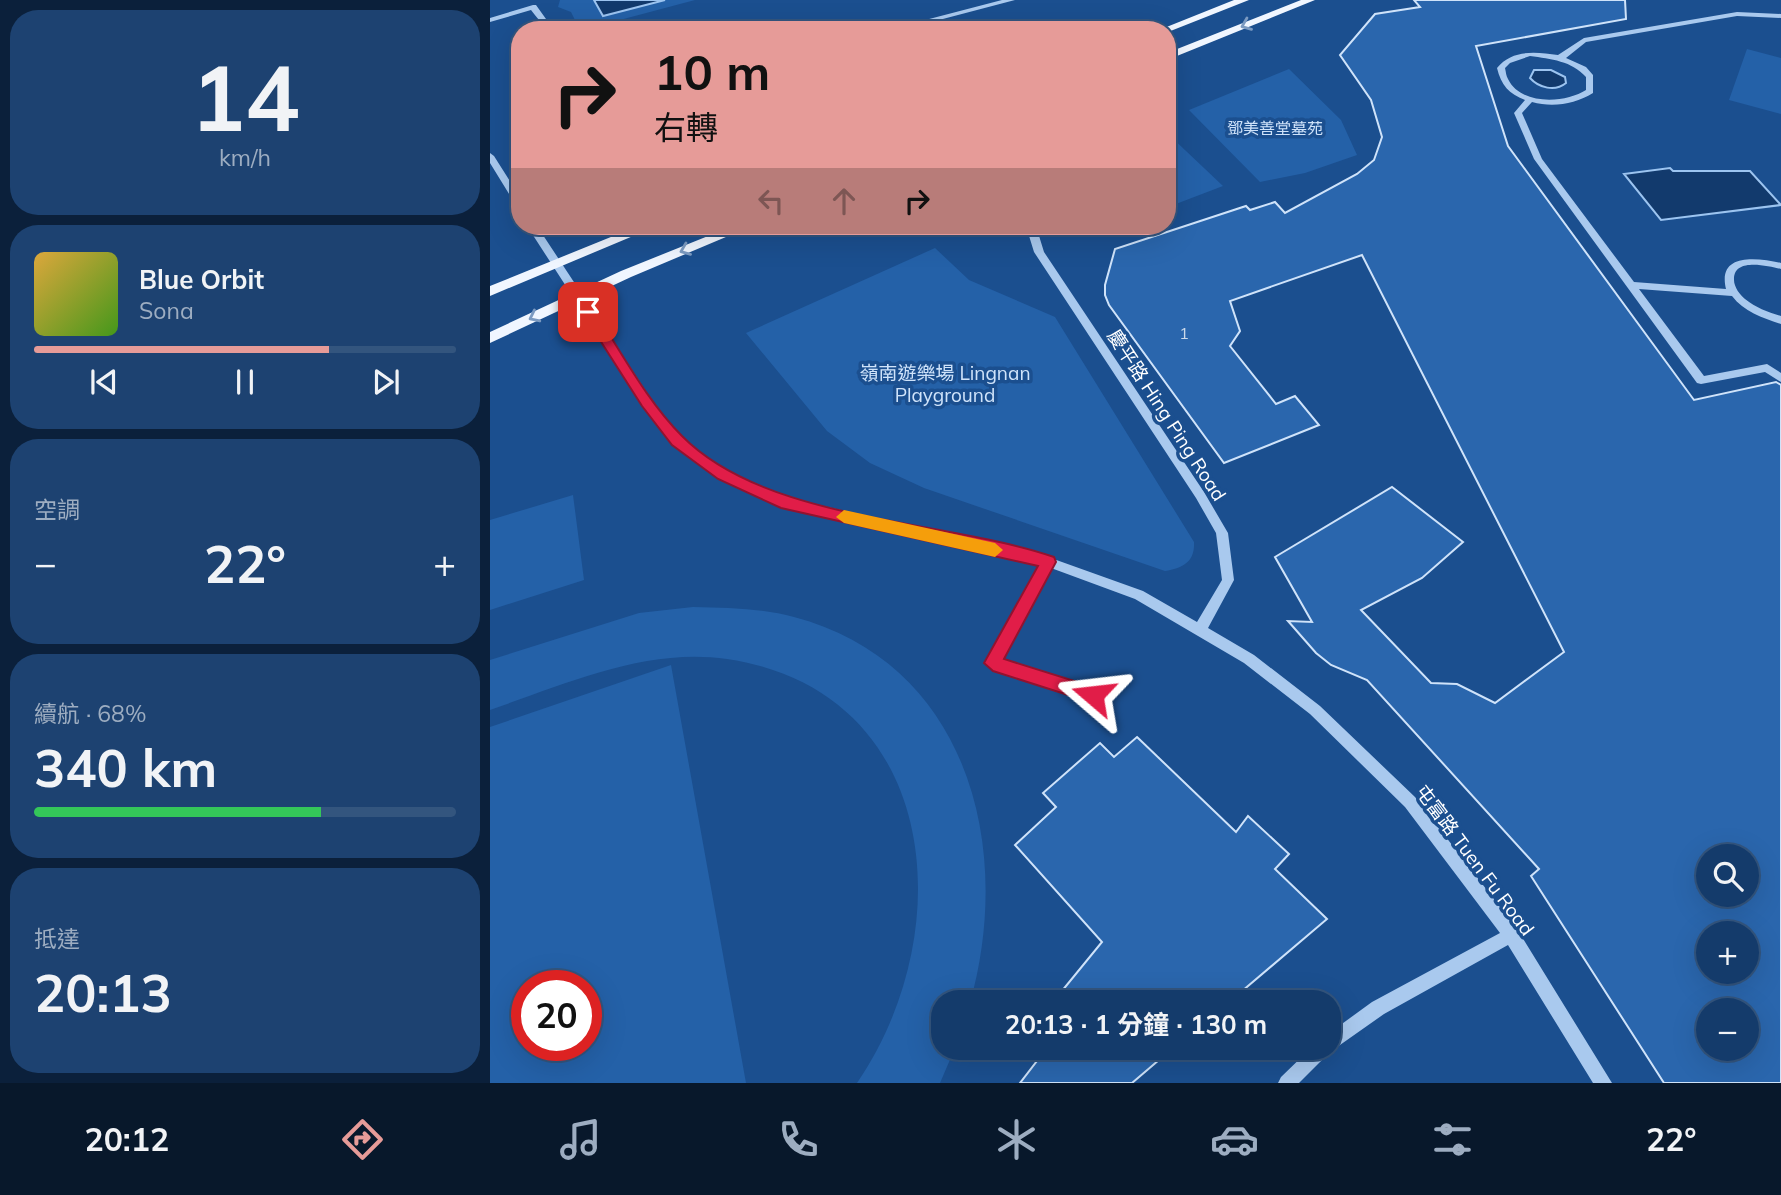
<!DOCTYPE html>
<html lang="zh-TW">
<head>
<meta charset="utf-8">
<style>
	:root { --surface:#143b6b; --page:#1d4271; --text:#f1f3f6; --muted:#9dadc1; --line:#33557e; --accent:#e69b98 }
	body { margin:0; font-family:Mulish,"Noto Sans TC",sans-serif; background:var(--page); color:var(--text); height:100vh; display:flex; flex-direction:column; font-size:26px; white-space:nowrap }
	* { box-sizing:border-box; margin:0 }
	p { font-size:23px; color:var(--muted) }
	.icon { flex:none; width:38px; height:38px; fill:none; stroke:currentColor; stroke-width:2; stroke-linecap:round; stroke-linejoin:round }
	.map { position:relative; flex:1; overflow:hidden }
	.sheet { display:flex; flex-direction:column; gap:10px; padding:10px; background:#0b203b; width:490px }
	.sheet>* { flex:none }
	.hud { position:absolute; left:21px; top:21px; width:665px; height:214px; border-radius:28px; box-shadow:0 7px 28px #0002,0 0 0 2px var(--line); background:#e69b98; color:#111; overflow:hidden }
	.buttons { position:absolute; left:1206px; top:844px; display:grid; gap:14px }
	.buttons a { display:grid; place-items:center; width:63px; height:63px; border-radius:50%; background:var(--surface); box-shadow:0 7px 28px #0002,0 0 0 2px var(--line); font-size:35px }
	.speed { position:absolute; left:21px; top:970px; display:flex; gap:14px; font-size:35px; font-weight:700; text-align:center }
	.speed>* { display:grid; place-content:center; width:91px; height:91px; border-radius:50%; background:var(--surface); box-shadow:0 7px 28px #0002,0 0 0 2px var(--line); line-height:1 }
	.speed .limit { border:10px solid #d22; background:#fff; color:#111 }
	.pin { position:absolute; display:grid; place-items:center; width:60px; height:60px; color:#fff; margin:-30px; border-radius:14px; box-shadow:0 4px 10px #0006 }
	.me { position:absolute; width:77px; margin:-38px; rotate:287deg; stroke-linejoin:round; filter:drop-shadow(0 0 5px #0008) }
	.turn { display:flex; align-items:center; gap:24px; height:147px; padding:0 28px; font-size:32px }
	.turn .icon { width:91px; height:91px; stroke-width:2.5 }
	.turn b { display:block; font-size:49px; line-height:60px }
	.lanes { display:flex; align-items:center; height:66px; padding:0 28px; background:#0003; justify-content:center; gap:35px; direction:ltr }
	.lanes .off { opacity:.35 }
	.big { font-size:52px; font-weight:700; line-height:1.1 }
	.sheet .widget { flex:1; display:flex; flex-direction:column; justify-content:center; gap:10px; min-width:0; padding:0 24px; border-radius:28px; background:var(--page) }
	.sheet .dial { align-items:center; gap:0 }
	.dial b { font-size:91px; line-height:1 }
	.song { display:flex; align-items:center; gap:21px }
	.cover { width:84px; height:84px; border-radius:10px; background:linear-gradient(135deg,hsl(40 70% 55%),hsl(100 70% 35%)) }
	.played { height:7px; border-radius:4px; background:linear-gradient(90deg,var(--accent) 70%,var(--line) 70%) }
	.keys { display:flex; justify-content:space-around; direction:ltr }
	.heat { display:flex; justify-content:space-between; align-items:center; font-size:38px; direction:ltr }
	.charge { height:10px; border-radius:5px; background:linear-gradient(90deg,#34c759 68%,var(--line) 0) }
	.trip { position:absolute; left:441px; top:990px; width:410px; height:70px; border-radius:28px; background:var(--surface); box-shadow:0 7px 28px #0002,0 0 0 2px var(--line); font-weight:700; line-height:70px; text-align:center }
	.menu { display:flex; height:112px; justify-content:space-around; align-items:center; background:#08182b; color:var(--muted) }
	.menu .icon { width:49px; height:49px }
	.menu .active { color:var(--accent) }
	.menu b { font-size:32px; color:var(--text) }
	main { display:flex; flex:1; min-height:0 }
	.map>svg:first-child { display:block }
	.green { fill:#2461a8; fill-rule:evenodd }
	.water { fill:#123a6d; stroke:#9cc4f0; stroke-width:2 }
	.building { fill:#2a66ad; stroke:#cfe3fa; stroke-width:2; fill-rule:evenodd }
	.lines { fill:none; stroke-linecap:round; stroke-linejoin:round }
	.minor { fill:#a9c9ee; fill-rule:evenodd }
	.major { fill:#f0f6ff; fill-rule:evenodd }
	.oneway { stroke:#7b9ac1 }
	.route { fill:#e11d48; stroke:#92132f; stroke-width:2 }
	.slow { fill:#f59e0b }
	.labels { text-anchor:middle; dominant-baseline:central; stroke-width:7; stroke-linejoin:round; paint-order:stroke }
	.far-park-label { font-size:16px; fill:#cfe3fa; stroke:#1b4f8f }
	.number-label { font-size:16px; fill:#cad9ea }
	.park-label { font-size:19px; fill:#cfe3fa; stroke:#1b4f8f }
	.street-label { font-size:19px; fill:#fff; stroke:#1b4f8f }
</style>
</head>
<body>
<main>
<section class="sheet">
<div class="widget dial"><b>14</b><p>km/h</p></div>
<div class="widget">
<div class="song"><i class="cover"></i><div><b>Blue Orbit</b><p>Sona</p></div></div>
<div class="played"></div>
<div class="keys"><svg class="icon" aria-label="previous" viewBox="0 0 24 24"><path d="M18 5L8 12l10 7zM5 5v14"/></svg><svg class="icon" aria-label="pause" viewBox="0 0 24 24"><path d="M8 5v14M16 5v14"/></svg><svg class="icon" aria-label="next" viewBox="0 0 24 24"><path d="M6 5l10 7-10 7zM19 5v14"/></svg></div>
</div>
<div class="widget"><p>空調</p>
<div class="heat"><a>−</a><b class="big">22°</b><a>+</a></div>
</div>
<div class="widget"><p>續航 · 68%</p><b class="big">340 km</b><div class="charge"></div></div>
<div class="widget"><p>抵達</p><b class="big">20:13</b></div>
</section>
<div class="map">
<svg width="1291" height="1083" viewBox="0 0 1291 1083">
	<rect width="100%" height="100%" fill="#1b4f8f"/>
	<!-- green -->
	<path class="green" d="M70,0H205L111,25L86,22L81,12L68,7Z
		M1257,49L1291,58V114L1239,100Z
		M799,69L851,120L867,155L815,173L770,182L699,110Z
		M677,133L733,186L678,207Z
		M445,248L479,280L565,317L704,542C705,562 693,568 675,571L434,488L380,463L337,431L256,333Z
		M83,495L94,580L0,610V520Z
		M203,607C237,608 271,608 304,617C478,663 524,847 480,1003H453V1048H465L450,1083H367C471,931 451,691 237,659C156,647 75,684 0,710V660L149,613Z
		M181,665L256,1083H0V727ZM37,985H96V1045H37Z"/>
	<!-- water -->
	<path class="water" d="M104,0H175L113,16Z
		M1044,70H1061L1075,77L1076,83C1065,92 1049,88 1040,78Z
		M1180,168L1183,171H1260L1291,205L1171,220L1134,174Z"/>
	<!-- building -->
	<path class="building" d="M924,0H1135L1136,19L986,46L1018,146L1204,400L1286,382L1291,385V1083H1174L1041,876L1049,869L877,680L841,665L826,653L798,621L822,622L785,557L902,487L973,542L932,578L871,610L941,683L967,684L1005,703L1074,652L872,255L740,301L750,331L740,346L786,404L805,396L829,425L734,463L619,305L615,295V285L625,249L756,206L760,210L785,202L795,213L867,174L884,160L892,137L881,100L850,55L885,14L930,7ZM1218,856H1256V894H1218ZM1218,933H1256V971H1218ZM1218,1010H1256V1048H1218Z
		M647,737L746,832L758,816L799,854L785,869L837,919L738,1003H573L567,997L612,942L525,845L566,807L553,793L610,743L624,757Z
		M557,1048H683L642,1083H530Z"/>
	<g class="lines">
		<!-- minor -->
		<path class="minor" d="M512,0H525L411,30H397Z
			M43,5H46L56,19L73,30C57,30 50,22 41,10L0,22V18Z
			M1247,12L1291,14V18L1247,16L1096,42L1076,58L1096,67L1103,75V93C1085,104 1063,108 1042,102L1032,113L1052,159L1144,282L1236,289C1227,252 1268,258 1291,263V269C1278,266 1243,257 1244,280C1244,287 1250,295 1255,299C1266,308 1278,312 1291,316V324C1273,318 1254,312 1242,296L1149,289L1214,376L1277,364L1291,373V382L1275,372L1211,384L1207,383L1044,159L1024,113L1035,100C1019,94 1011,85 1007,68C1022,49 1046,52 1068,55L1094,38ZM1040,56C1061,59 1082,61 1096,77V90C1076,103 1031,106 1018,79C1016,76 1016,72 1015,68L1020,63Z
			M0,153L4,156L30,197V208L27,207L0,163Z
			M37,226H47L161,399L191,438L237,472L293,497L558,557L653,591L707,622L732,580L726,533L706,498L544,252L536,226H546L554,252L714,492L738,533L744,580L718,628L764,655L830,706L925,797L1027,929L1122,1083H1103L1018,945L894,1014L840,1052L809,1083H788L791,1077L821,1048H838V1034L882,1002L1010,933L915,807L820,714L754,663L645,599L561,568L512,660L608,691L610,695L608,699L603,701L498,667L496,663L498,659L550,565L291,506L229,478L183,444L153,405Z"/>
		<!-- major -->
		<path class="major" d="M744,0H759L678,32L677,30H669Z
			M811,0H825L677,60V53Z
			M148,226H167L0,296V286Z
			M243,226H262L141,277L0,343V332L131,271Z"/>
	</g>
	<!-- one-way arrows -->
	<defs><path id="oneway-chevron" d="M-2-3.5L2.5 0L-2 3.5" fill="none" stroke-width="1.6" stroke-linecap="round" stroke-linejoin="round" transform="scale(1.75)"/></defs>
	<g class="oneway">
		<use href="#oneway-chevron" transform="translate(756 25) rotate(158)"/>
		<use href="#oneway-chevron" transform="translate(195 250) rotate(158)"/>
		<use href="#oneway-chevron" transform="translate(44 317) rotate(154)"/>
	</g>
	<!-- route -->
	<path class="route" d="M98,308L103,309C131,351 156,400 192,436C277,522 453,519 564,557L566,562L514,659L610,689L612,695L610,700L603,703L503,671L494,663L548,566L291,508L228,479L182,445L152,406L92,312Z"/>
	<!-- slow -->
	<path class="slow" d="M354,510L505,543L513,550L505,557L354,523L346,517Z"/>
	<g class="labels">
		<!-- far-park labels -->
		<g class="far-park-label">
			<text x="785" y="128">鄧美善堂墓苑</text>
		</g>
		<!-- number labels -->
		<g class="number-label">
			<text x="694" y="333">1</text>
		</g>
		<!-- park labels -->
		<g class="park-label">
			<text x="455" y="373">嶺南遊樂場 Lingnan<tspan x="455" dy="22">Playground</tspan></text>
		</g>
		<!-- street labels -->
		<g class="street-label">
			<text transform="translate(677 415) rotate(57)">慶平路 Hing Ping Road</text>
			<text transform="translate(985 860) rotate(53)">屯富路 Tuen Fu Road</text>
		</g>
	</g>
</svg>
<div class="buttons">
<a><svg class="icon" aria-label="search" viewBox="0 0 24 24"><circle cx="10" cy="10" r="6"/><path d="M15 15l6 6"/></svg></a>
<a>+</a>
<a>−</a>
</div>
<div class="speed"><div class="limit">20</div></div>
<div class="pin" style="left:98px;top:312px;background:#d93025"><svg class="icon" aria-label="arrive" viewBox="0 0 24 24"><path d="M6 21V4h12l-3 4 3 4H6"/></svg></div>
<svg class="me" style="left:603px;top:695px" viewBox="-20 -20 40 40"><path d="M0-17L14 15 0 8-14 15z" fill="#e11d48" stroke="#fff" stroke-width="4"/></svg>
<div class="trip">20:13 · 1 分鐘 · 130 m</div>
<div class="hud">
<div class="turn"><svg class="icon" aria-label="right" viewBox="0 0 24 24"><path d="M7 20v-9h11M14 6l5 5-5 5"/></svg><div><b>10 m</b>右轉</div></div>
<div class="lanes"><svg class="icon off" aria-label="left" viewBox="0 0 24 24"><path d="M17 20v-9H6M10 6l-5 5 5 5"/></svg><svg class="icon off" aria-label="ahead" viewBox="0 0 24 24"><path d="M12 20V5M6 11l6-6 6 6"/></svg><svg class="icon" aria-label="right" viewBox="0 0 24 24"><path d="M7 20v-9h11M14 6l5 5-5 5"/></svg></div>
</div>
</div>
</main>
<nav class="menu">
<b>20:12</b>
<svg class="icon active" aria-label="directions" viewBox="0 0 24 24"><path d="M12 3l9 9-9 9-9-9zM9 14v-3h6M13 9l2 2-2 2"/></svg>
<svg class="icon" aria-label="music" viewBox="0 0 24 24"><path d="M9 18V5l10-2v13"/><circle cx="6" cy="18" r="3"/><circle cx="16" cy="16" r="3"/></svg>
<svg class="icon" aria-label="phone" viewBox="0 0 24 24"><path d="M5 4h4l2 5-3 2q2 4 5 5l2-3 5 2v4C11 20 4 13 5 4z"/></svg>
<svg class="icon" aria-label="climate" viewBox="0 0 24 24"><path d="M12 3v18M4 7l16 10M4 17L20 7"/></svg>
<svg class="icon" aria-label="car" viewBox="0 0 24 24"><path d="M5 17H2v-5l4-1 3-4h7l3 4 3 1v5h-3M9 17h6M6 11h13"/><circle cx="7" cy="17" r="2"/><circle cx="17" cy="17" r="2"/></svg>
<svg class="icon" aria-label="filters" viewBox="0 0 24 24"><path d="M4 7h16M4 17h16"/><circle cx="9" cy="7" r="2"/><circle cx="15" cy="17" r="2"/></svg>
<b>22°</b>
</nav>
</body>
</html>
